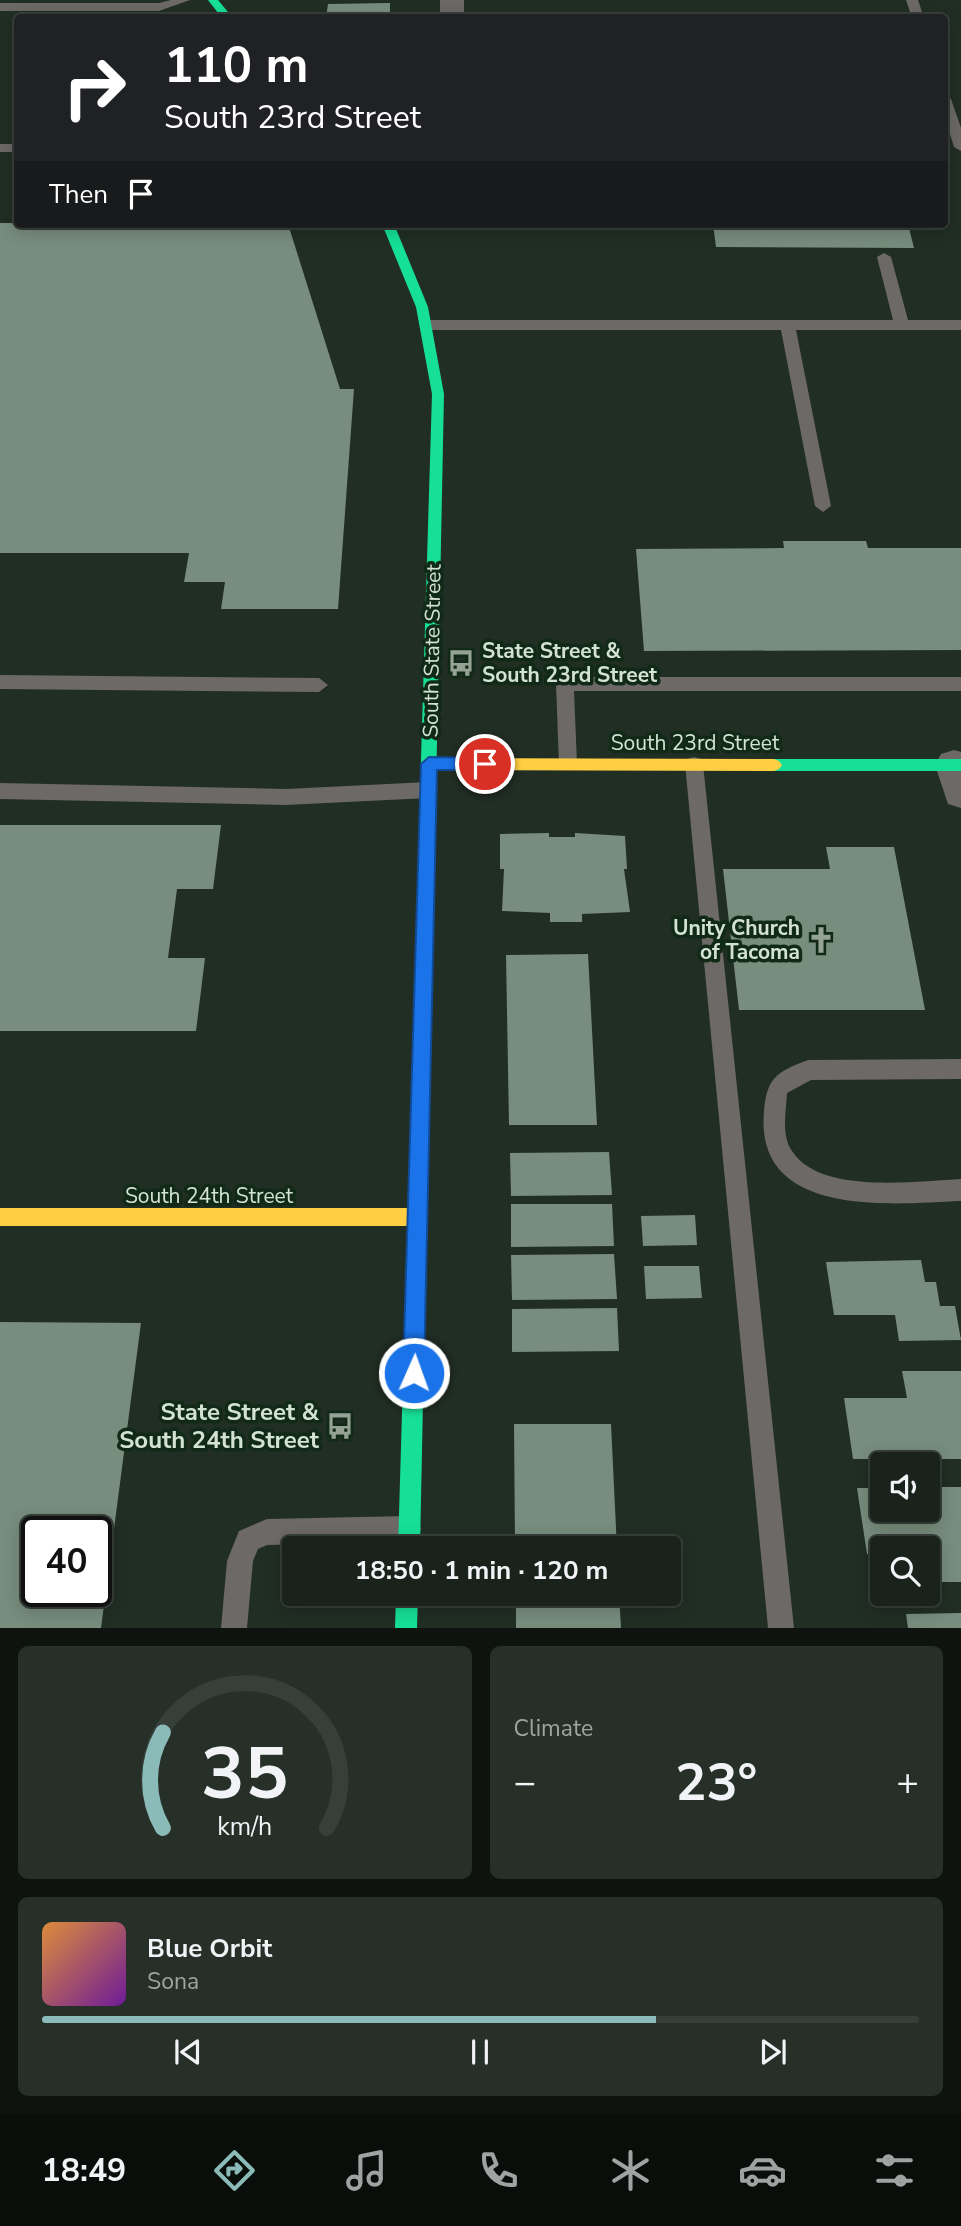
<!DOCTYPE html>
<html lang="en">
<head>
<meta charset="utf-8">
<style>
	:root { --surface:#19221b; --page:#262f28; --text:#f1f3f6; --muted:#9fa4a3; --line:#373f3a; --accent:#8bbbb9 }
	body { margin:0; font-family:"Nunito Sans",sans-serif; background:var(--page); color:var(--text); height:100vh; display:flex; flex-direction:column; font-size:26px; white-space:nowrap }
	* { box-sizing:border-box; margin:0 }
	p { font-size:23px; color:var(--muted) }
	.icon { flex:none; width:38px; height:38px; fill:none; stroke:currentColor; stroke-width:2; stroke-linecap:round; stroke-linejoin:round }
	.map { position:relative; height:1628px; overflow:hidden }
	.sheet { display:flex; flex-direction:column; gap:18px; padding:18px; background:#0e130f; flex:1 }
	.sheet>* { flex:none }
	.hud { position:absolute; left:14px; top:14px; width:934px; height:214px; border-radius:7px; box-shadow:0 4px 18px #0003,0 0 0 2px var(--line); background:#202124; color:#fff; overflow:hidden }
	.controls { position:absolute; left:870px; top:1452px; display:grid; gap:14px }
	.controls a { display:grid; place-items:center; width:70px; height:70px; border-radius:7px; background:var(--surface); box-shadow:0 4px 18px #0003,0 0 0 2px var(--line); font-size:35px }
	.speed { position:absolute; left:21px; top:1516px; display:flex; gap:14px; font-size:35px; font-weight:700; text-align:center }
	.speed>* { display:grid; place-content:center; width:91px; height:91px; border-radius:50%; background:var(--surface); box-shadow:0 4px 18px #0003,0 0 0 2px var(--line); line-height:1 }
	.speed .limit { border:4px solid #111; border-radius:10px; background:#fff; color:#111 }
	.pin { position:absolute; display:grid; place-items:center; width:60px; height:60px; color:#fff; margin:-30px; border:4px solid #fff; border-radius:50%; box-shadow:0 2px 7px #0007 }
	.me { position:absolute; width:77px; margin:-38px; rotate:2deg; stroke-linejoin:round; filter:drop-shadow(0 0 5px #0008) }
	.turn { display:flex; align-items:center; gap:24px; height:147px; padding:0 35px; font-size:32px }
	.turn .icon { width:91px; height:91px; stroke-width:2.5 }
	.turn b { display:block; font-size:49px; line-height:60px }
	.then { display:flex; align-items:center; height:66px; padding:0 35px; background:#0003; gap:14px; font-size:26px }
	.big { font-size:52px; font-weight:700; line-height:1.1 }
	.sheet .widget { flex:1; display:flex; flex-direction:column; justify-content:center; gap:10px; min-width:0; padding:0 24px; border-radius:10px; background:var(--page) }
	.sheet .dial { align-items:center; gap:0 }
	.dial svg { height:182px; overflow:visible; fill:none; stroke:var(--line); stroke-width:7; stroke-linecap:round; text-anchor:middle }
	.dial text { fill:var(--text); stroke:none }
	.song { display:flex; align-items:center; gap:21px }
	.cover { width:84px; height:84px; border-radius:10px; background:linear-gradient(135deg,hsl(30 70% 55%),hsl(280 70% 35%)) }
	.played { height:7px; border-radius:4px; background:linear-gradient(90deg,var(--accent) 70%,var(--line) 70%) }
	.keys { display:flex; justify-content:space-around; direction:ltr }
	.heat { display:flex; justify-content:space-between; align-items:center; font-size:38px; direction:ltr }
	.sheet .tiles { flex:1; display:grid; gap:18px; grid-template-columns:1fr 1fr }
	.widget:last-child { grid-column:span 2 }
	.trip { position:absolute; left:282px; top:1536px; width:399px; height:70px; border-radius:7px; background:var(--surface); box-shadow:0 4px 18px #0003,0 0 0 2px var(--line); font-weight:700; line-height:70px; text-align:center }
	.tab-bar { display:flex; height:112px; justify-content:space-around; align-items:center; background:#0a0e0b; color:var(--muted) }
	.tab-bar .icon { width:49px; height:49px }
	.tab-bar .active { color:var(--accent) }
	.tab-bar b { font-size:32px; color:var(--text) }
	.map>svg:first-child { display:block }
	.building { fill:#788d7d; fill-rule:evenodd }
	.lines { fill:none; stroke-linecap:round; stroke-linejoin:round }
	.lane { fill:#6c6966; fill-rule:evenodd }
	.street { fill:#6c6966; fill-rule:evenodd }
	.fast { fill:#16e098; fill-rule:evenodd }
	.slow { fill:#ffcf43; fill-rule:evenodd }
	.route { fill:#1a73e8; stroke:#114b97; stroke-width:2 }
	.labels { text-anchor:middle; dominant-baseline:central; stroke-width:7; stroke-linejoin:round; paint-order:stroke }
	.street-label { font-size:21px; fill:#d3e2d5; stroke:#112a17 }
	.poi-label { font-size:21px; font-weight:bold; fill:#d3e2d5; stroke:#112a17; text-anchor:start }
	.near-poi-label { font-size:24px; font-weight:bold; fill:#d3e2d5; stroke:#112a17; text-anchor:end }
</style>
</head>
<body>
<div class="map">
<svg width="961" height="1628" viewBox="0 0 961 1628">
	<rect width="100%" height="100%" fill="#212e24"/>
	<!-- building -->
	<path class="building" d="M390,3V18H326L328,4Z
		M0,223L288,224L340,389H354L338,609H221L225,582H184L189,553H0Z
		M713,224H908L914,248L716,247Z
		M783,541H866L868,548H961V650L644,651L636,549L784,548Z
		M0,825H221L213,889H177L168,958H205L196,1031H0Z
		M549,833V837H575V833L625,836L627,869H624L630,912L582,914V922H550V913L502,911L504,869H500V834Z
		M826,847H894L925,1010H739L723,869H830Z
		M588,954L597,1125H509L506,955Z
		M609,1152L612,1195L511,1196L510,1153Z
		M511,1204H612L614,1246L511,1247Z
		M695,1215L697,1245L643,1246L641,1216Z
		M614,1254L617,1299L512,1300L511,1255Z
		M921,1260L925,1282H936L940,1306H955L961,1340L899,1341L895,1315H834L826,1262Z
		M644,1266H699L702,1298L646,1299Z
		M617,1308L619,1351L512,1352V1309Z
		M0,1322L141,1323L101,1628H0ZM37,1531H96V1591H37Z
		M902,1371H961V1459H853L844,1398H907Z
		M514,1424H611L617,1549H515Z
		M928,1487H961V1582H937L932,1553H928V1549H882V1553L867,1554L857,1488H882V1510H928Z
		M516,1594H619L621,1628H516Z
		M961,1613V1628H908L906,1614Z"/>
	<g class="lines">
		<!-- lane -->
		<path class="lane" d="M171,0H190L159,11H0V3H159Z
			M906,0H918L924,18H912Z
			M945,95L951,99L961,128V151L954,147L945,118Z
			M0,144H18V152H0Z
			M884,253L891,257L908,320H961V330H796L831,506L823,512L815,506L781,330H428L421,325L428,320H893L877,257Z
			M0,675L319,678L328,685L319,692L0,689Z
			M565,677H961V691H574L577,764L575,769H561L559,764L556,684Z
			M694,757L701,759L703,764L794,1628H768L685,764L687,759Z
			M428,782L435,785L438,790L435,795L428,798L286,805L0,799V783L286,789Z
			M961,1059V1079L811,1080L787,1093C786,1112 781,1135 792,1151C820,1195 916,1181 961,1179V1201C891,1204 754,1219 764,1111C767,1078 776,1072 808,1060Z
			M408,1516L417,1520L421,1529L417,1538L408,1542L267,1545L258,1549L253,1561L247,1628H221L227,1561L239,1531L267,1519Z"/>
		<!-- street -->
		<path class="street" d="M440,0H464V18H440Z
			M954,750L961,752V808L948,804L935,765L941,754Z"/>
		<!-- fast -->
		<path class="fast" d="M208,0H218L233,18H222Z
			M382,224H394L428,307L444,394L436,792L434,796H422L420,792L432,394L416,307Z
			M774,759H961V771H774L769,769L766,765L769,761Z
			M420,1097L426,1099L429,1105L420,1549H398L411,1105L414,1099Z
			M396,1594H418L417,1628H395Z"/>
		<!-- slow -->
		<path class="slow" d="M429,758L774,759L779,761L782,765L779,769L774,771L429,770L424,768L421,764L424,760Z
			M428,786L434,788L436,792L429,1105L426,1111L420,1113L414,1111L411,1105L420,792L422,788Z
			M0,1208H418L425,1211L427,1217L425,1223L418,1226H0Z"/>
	</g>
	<!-- route -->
	<path class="route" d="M429,757L485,758L493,764L485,770H437L424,1373L421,1380L414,1383L406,1380L403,1373L421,764Z"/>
	<!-- icons -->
	<defs>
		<symbol id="bus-bare" viewBox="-9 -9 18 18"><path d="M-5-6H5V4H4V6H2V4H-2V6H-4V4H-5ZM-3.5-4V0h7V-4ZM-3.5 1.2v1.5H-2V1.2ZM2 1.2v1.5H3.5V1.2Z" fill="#95a397" stroke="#112a17" stroke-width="2.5" paint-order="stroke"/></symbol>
		<symbol id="church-bare" viewBox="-9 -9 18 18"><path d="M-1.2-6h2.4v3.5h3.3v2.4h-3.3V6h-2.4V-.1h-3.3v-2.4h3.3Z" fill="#95a397" stroke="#112a17" stroke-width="2.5" paint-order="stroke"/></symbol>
	</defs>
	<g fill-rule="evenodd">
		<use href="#bus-bare" x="442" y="644" width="38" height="38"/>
		<use href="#church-bare" x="802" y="921" width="38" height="38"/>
		<use href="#bus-bare" x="321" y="1407" width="38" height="38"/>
	</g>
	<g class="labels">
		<!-- street labels -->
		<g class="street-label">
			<text transform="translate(432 651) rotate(-89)">South State Street</text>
			<text x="695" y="743">South 23rd Street</text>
			<text x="209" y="1196">South 24th Street</text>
		</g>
		<!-- poi labels -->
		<g class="poi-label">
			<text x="482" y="651">State Street &amp;<tspan x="482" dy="24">South 23rd Street</tspan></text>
			<text x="800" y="928" text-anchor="end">Unity Church<tspan x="800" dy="24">of Tacoma</tspan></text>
		</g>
		<!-- near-poi labels -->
		<g class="near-poi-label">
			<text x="319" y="1412">State Street &amp;<tspan x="319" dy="28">South 24th Street</tspan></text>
		</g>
	</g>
</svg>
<div class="controls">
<a><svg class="icon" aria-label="sound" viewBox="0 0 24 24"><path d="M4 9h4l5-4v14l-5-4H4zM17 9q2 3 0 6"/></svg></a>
<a><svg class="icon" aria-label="search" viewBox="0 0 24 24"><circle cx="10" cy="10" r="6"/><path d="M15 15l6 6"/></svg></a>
</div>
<div class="speed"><div class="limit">40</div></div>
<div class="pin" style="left:485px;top:764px;background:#d93025"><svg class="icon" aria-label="arrive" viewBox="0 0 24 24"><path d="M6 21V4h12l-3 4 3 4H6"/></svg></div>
<svg class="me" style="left:414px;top:1373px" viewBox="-20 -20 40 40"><circle r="17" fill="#1a73e8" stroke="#fff" stroke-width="3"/><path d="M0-11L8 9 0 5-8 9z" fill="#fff"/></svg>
<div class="trip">18:50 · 1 min · 120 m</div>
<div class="hud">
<div class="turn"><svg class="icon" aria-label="right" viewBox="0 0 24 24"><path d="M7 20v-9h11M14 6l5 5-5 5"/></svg><div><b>110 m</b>South 23rd Street</div></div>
<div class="then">Then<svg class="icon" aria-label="arrive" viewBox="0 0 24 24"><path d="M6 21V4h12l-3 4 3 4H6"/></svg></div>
</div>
</div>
<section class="sheet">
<div class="tiles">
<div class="widget dial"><svg viewBox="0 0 100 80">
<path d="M14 69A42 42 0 1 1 86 69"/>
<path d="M14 69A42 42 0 0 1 14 27" stroke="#8bbbb9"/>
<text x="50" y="56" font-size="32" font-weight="700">35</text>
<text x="50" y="72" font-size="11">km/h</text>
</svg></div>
<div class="widget"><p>Climate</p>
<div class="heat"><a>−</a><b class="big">23°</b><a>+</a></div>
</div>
<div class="widget">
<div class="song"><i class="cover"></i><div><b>Blue Orbit</b><p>Sona</p></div></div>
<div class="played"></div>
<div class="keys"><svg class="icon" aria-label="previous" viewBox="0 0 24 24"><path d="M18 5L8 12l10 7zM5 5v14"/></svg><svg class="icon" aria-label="pause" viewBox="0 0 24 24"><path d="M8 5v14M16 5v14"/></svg><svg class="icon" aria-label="next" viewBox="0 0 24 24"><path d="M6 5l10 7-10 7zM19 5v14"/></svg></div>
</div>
</div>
</section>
<nav class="tab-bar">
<b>18:49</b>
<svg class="icon active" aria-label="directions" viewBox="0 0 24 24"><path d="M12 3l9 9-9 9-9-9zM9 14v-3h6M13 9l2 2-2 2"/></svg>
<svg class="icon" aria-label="music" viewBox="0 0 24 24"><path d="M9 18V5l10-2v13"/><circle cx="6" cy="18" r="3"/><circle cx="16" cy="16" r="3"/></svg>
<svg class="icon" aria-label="phone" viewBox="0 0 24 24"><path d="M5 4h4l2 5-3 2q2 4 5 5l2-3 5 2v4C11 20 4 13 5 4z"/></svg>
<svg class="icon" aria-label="climate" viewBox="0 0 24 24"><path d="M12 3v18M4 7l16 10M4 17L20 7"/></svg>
<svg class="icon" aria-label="car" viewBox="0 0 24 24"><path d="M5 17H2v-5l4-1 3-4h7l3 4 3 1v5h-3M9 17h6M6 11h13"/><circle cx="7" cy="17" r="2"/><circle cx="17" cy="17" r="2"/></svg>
<svg class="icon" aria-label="filters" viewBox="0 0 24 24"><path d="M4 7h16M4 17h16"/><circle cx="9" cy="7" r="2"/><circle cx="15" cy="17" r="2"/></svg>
</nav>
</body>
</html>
